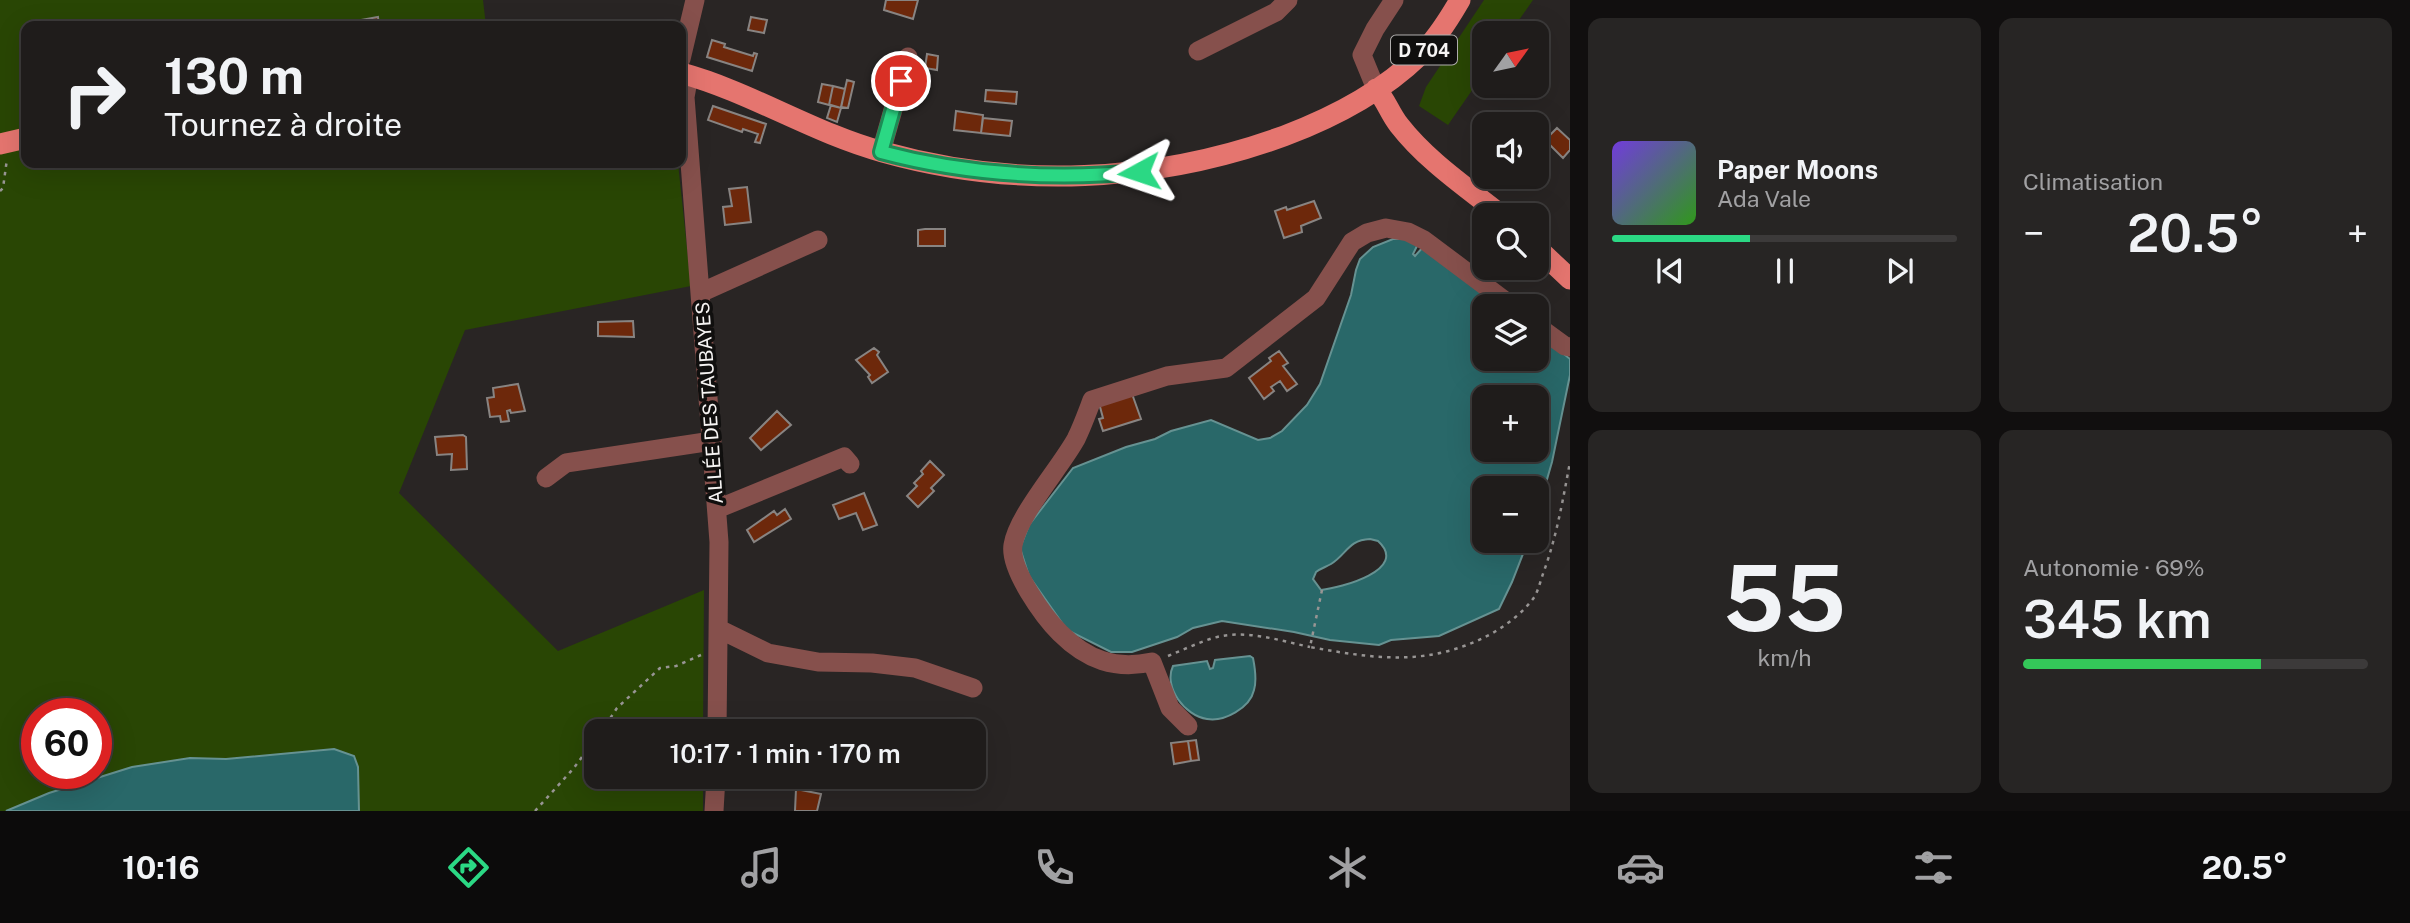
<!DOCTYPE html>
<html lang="fr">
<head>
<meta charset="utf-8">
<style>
	:root { --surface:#1f1c1b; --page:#272524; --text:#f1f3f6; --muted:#a1a1a3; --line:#3c3a3a; --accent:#2bd884 }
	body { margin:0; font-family:"Public Sans",sans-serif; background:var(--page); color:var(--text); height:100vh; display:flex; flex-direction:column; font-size:26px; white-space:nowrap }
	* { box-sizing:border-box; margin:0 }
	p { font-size:23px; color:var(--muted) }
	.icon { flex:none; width:38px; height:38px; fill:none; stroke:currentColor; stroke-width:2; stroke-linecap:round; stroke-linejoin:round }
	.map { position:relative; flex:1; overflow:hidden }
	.panel { display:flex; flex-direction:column; gap:18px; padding:18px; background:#110f0f; width:840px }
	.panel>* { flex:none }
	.hud { position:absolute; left:21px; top:21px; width:665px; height:147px; border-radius:14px; box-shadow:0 7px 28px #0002,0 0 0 2px var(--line); background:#1f1c1b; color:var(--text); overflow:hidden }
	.needle { width:46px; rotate:57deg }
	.buttons { position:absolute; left:1472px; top:21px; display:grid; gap:14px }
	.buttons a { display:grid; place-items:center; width:77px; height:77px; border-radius:14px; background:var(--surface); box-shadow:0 7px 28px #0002,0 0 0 2px var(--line); font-size:35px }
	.speed { position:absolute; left:21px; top:698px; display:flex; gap:14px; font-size:35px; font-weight:700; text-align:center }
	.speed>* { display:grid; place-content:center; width:91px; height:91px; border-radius:50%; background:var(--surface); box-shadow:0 7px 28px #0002,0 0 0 2px var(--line); line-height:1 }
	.speed .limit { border:10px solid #d22; background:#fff; color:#111 }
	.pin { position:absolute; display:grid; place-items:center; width:60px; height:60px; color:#fff; margin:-30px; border:4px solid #fff; border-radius:50%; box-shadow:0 2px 7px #0007 }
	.me { position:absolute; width:77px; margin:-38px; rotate:265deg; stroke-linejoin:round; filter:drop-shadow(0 0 5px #0008) }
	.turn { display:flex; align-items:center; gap:24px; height:147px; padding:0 28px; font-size:32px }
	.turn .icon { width:91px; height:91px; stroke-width:2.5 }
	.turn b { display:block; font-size:49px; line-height:60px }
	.big { font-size:52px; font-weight:600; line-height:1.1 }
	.panel .card { flex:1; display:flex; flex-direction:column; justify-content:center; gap:10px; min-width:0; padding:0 24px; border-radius:14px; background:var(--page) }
	.panel .dial { align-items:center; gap:0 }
	.dial b { font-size:91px; line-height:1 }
	.song { display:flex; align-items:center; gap:21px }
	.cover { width:84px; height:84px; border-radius:10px; background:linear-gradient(135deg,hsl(260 70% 55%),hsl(110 70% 35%)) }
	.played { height:7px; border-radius:4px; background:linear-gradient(90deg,var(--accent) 40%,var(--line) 40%) }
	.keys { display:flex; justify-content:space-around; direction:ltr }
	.heat { display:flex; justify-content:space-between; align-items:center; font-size:38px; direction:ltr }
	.charge { height:10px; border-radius:5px; background:linear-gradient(90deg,#34c759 69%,var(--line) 0) }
	.panel .tiles { flex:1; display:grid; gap:18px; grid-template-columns:repeat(2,1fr) }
	.trip { position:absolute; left:584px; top:719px; width:402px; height:70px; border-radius:14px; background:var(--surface); box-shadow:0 7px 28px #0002,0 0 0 2px var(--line); font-weight:600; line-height:70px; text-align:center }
	.tabs { display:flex; height:112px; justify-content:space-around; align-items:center; background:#0c0b0b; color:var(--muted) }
	.tabs .icon { width:49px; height:49px }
	.tabs .current { color:var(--accent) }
	.tabs b { font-size:32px; color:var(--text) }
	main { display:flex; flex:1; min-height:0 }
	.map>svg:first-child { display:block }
	.green { fill:#294604; fill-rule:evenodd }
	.water { fill:#296869; stroke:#669292; stroke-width:2; fill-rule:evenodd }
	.building { fill:#6d280b; stroke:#888482; stroke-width:2 }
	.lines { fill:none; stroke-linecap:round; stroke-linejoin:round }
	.path { stroke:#989594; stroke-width:2.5; stroke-dasharray:3.5 5; stroke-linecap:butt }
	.minor { stroke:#86504c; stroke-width:19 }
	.major { stroke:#e5756f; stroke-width:21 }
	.route-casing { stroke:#1c8c56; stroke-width:18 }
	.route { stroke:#2bd884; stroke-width:12 }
	.labels { text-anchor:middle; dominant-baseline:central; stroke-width:7; stroke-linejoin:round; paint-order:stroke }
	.shield { fill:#100f0e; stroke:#b1afae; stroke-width:2 }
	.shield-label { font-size:18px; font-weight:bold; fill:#f6f4f3 }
	.street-label { font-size:19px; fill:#f6f4f3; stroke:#100f0e }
</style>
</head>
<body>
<main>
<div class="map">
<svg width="1570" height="811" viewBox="0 0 1570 811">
	<rect width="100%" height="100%" fill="#292524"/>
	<!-- green -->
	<path class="green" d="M0,0H483L486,26H26V163H678L691,286L465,330L399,493L558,651L704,590L703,731L597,732V777H703V811H0ZM37,714H96V774H37Z
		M1484,0H1533L1510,33H1484V73L1448,125L1419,106L1426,87Z"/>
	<!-- water -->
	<path class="water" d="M1393,239H1406L1418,244L1413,254L1415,256L1423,247L1502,306H1484V359H1536L1537,332L1570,359V375L1552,462L1537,514L1536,488H1484V541H1528L1512,582L1499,609L1439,636L1391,640L1379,645L1330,640L1294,632L1222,621L1193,628L1177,637L1132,652H1111L1067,630L1029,576L1020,548L1029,525L1073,468L1126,447L1155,439L1171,431L1211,420L1258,440L1270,438L1282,431L1307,405L1320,384L1351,295L1356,270L1360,259L1373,247ZM1484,397H1536V450H1484ZM1370,539L1378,541C1410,570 1340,588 1321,590L1313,579L1316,572C1321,568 1326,567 1331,564C1347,554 1348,540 1370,539Z
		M1250,656L1253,658C1255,668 1257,680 1254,690C1250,708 1224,722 1207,719C1185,716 1163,687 1173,666L1207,661L1210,669L1213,668L1215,660Z
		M334,749L354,756L358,767L359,811H6L49,793L132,767L190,758L226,759Z"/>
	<!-- building -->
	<path class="building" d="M886,0H918L913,19L884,10Z
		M378,17L379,26H355V21Z
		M751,17L767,20L764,33L748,30Z
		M712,40L725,44L724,47L753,56L754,53L757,54L752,71L707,57Z
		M927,54L938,56L937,70L925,68Z
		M847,80L854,82L848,108L841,107Z
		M822,84L833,86L829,105L818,102Z
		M833,86L845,89L841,108L829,105Z
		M986,90L1017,92L1016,104L985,101Z
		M831,105L841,108L837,122L827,118Z
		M713,106L766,124L760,143L755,142L758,134L743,129L742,132L708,120Z
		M956,111L983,115L981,133L954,130Z
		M983,118L1012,121L1010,136L981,133Z
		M1557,128L1570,140V150L1563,158L1545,140Z
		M747,187L751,222L725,225L723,207L732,206L729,189Z
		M1314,201L1321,218L1301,226L1302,232L1284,238L1275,211L1286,207L1287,210Z
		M925,229H945V246H918V230Z
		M633,321L634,337L598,336V322Z
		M874,348L879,352L877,355L888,372L872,383L868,377L870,375L856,360Z
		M1279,351L1288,363L1283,366L1297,384L1287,391L1280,381L1271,387L1274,391L1264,399L1249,378L1271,361L1269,358Z
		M518,384L525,411L511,413L510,410L507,411L509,421L501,422L500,416L490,417L487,398L494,397L493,388Z
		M1131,391L1141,419L1103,431L1099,419L1103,418L1099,403Z
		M777,411L791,425L761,450L750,438Z
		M463,435L466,437L467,469L451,470L452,454L437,455L435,437Z
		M930,461L944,475L931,488L934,491L918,507L907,496L917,486L914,483L923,474L921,471Z
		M864,493L877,525L863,530L856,513L839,519L833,505Z
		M785,509L791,519L754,542L747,530L774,511L777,515Z
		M1196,740L1199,760L1191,761L1188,741Z
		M1188,741L1191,761L1174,764L1171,743Z
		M796,789L821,794L817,811H795Z"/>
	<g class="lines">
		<!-- path -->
		<path class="path" d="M0,191L3,188L7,159
			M1322,590L1310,647C1376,659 1429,667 1491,634C1508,624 1524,612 1535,596C1539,588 1541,579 1544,571C1557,535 1563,499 1570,462
			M1168,656C1182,650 1196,644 1210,639C1243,628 1277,640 1310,647
			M601,732L617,708L660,668L676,666L701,655
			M535,811L573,769L597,737"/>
		<!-- minor -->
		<path class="minor" d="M1198,51L1276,12L1288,0
			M681,59L695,0
			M689,75L685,97L719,542L717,732
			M1376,89L1362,55L1375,29L1394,0
			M881,152L908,57
			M700,293L818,240
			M1536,325L1565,346L1570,347
			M546,478L566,463L712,441
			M717,509L844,457L850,464
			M719,629L768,653L818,662L872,663L915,668L973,688
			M1188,726L1170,708L1152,662C1115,670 1087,660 1060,633C1044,617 1009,569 1013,545C1018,515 1060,468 1076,439C1082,427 1087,413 1092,400L1167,376L1226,368L1316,298L1352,242L1367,233L1386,228L1408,232L1424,240L1512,306
			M714,811L716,777"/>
		<!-- major -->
		<path class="major" d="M681,73C751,92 813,133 883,152C1015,189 1155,183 1284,136C1332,118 1382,92 1420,55C1436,40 1449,19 1460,0
			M1376,89C1386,100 1390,114 1399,125C1427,161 1466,187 1501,215
			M0,144L26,138
			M1536,247L1570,279"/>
	</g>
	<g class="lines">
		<defs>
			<path id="route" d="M901,81L881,152C967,175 1051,180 1139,172"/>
		</defs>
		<!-- route casing -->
		<use href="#route" class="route-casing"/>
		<!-- route -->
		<use href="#route" class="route"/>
	</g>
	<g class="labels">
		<!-- shield labels -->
		<rect class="shield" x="1391" y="35.5" width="66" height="29" rx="5"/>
		<g class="shield-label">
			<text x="1424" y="50">D 704</text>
		</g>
		<!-- street labels -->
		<g class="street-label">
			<text transform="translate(709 403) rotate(-94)">ALLÉE DES TAUBAYES</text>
		</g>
	</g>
</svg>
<div class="buttons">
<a><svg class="needle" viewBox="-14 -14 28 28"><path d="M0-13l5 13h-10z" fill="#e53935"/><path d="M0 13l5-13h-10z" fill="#a1a1a3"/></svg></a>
<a><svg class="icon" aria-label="sound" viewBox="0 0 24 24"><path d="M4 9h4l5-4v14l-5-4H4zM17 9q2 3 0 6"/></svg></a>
<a><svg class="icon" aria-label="search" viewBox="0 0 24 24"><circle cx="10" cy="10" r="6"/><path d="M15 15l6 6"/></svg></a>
<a><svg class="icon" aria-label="layers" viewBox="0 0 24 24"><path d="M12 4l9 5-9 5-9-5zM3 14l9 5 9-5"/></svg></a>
<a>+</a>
<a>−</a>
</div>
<div class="speed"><div class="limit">60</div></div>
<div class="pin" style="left:901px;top:81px;background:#d93025"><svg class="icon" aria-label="arrive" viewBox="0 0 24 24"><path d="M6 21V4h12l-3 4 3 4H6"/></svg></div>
<svg class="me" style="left:1139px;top:172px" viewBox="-20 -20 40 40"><path d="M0-17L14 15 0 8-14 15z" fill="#2bd884" stroke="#fff" stroke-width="4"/></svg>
<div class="trip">10:17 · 1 min · 170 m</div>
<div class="hud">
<div class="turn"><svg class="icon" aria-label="right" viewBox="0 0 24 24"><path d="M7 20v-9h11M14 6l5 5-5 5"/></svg><div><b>130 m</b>Tournez à droite</div></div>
</div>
</div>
<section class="panel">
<div class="tiles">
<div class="card">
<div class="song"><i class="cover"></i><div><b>Paper Moons</b><p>Ada Vale</p></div></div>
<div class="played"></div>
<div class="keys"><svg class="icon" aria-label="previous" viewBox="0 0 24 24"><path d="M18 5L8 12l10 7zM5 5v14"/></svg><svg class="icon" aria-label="pause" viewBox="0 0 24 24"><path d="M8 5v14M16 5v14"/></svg><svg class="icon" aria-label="next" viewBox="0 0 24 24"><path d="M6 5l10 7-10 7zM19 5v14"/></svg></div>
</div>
<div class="card"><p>Climatisation</p>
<div class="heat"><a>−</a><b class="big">20.5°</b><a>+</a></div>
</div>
<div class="card dial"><b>55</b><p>km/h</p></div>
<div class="card"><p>Autonomie · 69%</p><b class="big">345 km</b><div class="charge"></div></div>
</div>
</section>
</main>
<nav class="tabs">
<b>10:16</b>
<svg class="icon current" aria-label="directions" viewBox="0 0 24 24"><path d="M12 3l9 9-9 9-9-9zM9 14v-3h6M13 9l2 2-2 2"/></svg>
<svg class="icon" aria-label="music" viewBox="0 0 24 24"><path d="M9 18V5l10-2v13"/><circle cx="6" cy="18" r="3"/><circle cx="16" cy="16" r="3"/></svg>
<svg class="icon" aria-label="phone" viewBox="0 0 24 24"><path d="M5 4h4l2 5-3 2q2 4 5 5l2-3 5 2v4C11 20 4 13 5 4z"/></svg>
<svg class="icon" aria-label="climate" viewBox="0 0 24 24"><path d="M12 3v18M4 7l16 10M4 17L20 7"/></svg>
<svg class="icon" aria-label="car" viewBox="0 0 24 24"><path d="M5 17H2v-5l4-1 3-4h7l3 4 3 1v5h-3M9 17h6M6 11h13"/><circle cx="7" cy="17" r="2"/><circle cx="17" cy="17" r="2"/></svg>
<svg class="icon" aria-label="filters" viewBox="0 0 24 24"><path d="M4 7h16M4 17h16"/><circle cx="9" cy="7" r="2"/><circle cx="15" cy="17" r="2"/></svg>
<b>20.5°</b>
</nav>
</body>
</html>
